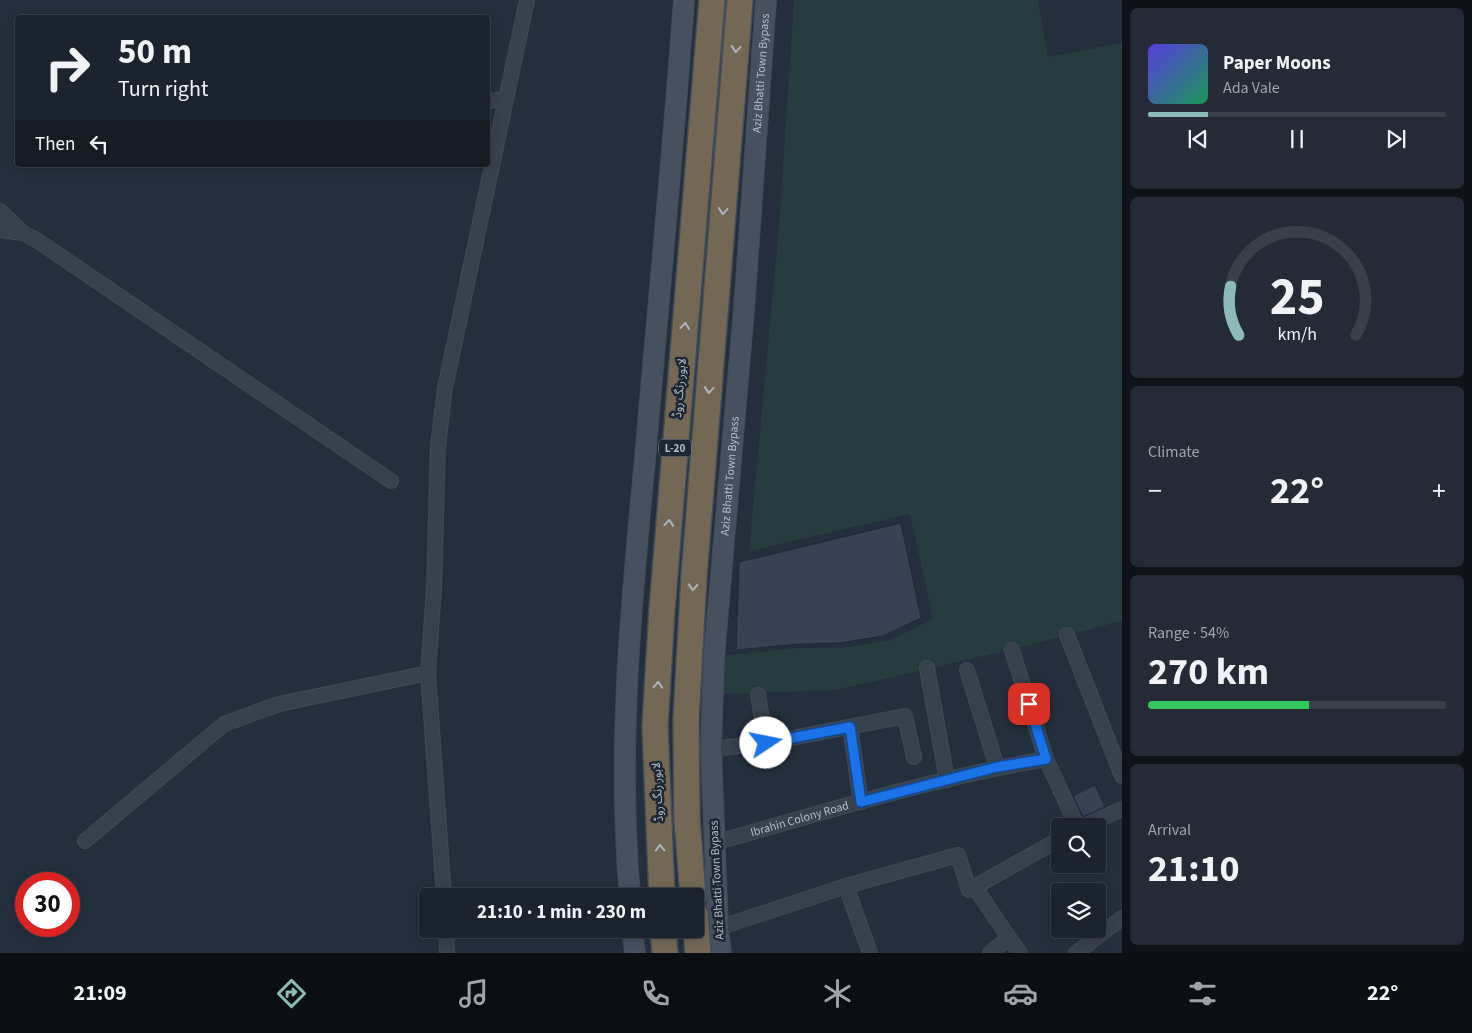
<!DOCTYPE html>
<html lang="en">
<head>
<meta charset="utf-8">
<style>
	:root { --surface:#1b232e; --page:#242b36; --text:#f1f3f6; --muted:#a0a4aa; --line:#39404a; --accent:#8bbbb9 }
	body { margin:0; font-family:"Source Sans 3","Noto Sans Arabic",sans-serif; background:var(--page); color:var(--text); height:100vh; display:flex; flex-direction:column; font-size:19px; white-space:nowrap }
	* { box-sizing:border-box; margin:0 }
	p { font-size:16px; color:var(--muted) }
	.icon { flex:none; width:28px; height:28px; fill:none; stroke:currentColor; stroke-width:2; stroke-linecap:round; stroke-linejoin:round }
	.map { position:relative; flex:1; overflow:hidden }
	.sheet { display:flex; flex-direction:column; gap:8px; padding:8px; background:#0f1319; width:350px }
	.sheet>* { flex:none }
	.banner { position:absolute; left:15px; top:15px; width:475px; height:152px; border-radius:5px; box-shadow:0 2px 12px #0003,0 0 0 1px var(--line); background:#1b232e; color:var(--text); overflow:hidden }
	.buttons { position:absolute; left:1051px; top:818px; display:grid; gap:10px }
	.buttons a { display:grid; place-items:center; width:55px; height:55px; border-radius:5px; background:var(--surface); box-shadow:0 2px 12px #0003,0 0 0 1px var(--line); font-size:25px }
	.speed { position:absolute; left:15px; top:872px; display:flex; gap:10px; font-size:25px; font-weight:700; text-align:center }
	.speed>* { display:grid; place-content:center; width:65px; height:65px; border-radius:50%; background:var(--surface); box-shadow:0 2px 12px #0003,0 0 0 1px var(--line); line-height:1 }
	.speed .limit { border:8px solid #d22; background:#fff; color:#111 }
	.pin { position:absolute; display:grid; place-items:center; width:42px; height:42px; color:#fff; margin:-21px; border-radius:10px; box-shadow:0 2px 8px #0006 }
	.me { position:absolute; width:55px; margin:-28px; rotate:79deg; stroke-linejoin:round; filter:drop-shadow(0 0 4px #0008) }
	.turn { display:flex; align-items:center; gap:18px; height:105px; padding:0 20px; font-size:22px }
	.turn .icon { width:65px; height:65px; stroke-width:2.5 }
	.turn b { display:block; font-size:35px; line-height:42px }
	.then { display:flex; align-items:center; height:48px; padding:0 20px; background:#0003; gap:10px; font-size:19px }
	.big { font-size:38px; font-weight:700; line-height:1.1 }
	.sheet .card { flex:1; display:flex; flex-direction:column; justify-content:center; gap:8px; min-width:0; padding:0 18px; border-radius:8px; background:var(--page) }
	.sheet .dial { align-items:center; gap:0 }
	.dial svg { height:130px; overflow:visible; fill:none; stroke:var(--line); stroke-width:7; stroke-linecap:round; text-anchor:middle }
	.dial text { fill:var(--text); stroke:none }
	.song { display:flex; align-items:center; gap:15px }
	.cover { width:60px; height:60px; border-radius:8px; background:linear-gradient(135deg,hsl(250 70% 55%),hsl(150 70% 35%)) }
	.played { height:5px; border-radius:2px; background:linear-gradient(90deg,var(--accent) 20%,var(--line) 20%) }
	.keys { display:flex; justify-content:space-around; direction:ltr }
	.heat { display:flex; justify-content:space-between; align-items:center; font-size:28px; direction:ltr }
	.charge { height:8px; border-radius:4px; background:linear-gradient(90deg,#34c759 54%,var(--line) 0) }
	.trip { position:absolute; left:419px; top:888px; width:285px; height:50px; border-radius:5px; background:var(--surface); box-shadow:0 2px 12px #0003,0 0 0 1px var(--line); font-weight:700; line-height:50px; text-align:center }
	.tabs { display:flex; height:80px; justify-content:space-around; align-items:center; background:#0b0e12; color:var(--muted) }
	.tabs .icon { width:35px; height:35px }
	.tabs .active { color:var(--accent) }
	.tabs b { font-size:22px; color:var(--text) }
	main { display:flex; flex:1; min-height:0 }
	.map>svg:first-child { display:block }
	.green { fill:#263c3f }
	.building { fill:#364354; stroke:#1f2835 }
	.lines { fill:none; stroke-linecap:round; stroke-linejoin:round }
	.street-casing { stroke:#414a57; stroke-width:16 }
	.secondary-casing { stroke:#414a57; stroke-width:22 }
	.highway-casing { stroke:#434c59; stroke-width:28 }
	.street { stroke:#38414e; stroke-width:14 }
	.secondary { stroke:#465061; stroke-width:20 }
	.highway { stroke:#746855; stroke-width:25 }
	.oneway { stroke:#aeb4bd }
	.route-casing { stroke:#114b97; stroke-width:12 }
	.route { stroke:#1a73e8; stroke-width:9 }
	.labels { text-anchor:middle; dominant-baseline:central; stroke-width:5; stroke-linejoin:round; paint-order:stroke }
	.shield { fill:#1d2633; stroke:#878f9c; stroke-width:1 }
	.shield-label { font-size:11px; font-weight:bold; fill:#b4bcc9 }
	.street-label { font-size:12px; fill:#b4bcc9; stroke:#1d2633 }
</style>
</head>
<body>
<main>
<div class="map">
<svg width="1122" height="953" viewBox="0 0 1122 953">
	<rect width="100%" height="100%" fill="#242f3e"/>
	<!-- green -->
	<path class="green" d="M794,0H1038L1048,57L1122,43V621L1017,648L837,690L713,694L714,657L796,648H841L890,640L933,619L910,514L749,551L779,227Z"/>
	<!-- building -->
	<path class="building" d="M901,523L921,618L883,636L839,643L799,644L736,650L739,562Z
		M1095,785L1105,807L1083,817L1073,796Z"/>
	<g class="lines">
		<defs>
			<g id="street">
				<path d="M488,101L506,99"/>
				<path d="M0,211L23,233"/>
				<path d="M0,230L23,233L38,241L391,481"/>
				<path d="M1067,635L1122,776"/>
				<path d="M1012,650L1046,759"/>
				<path d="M927,668L947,780"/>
				<path d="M967,670L997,767"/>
				<path d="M758,695L766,743"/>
				<path d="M850,727L861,802"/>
				<path d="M711,749L766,743L905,716L914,757"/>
				<path d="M1084,826L1122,809"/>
				<path d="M85,841L224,724L279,704L428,673"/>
				<path id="s1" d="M714,843C824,812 934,778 1046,759L1077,826"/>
				<path d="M846,886L870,953"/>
				<path d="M974,886L1009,938"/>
				<path d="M444,896L428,673L434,588L438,446L445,388L527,0"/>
				<path d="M718,928L846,886L958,855L969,890L1060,839"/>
				<path d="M446,929L447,953"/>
				<path d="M990,953L1009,938L1020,953"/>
				<path d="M1076,953L1122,918"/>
			</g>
			<g id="secondary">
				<path d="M630,896C617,751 631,604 645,459C658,306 673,153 684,0"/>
				<path d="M632,929L635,953"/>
				<path id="s2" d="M721,953L718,928L711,749L714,657L744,309L766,0"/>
			</g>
			<path id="highway" d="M662,896L655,726L662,610L712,0
				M693,896L687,820L686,719L694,576L740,0
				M695,914L698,953
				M663,929L665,953"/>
		</defs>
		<!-- street casing -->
		<use href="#street" class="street-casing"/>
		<!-- secondary casing -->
		<use href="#secondary" class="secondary-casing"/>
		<!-- highway casing -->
		<use href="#highway" class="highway-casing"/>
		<!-- street -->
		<use href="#street" class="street"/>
		<!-- secondary -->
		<use href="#secondary" class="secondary"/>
		<!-- highway -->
		<use href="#highway" class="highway"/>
	</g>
	<!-- one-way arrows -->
	<defs><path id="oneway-chevron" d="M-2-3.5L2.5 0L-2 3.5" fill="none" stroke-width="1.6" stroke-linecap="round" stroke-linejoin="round" transform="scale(1.25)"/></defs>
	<g class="oneway">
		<use href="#oneway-chevron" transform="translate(736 49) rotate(95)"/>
		<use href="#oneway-chevron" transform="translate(723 211) rotate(95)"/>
		<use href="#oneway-chevron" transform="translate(685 326) rotate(-85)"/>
		<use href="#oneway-chevron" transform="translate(709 390) rotate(95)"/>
		<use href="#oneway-chevron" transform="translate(669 523) rotate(-85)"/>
		<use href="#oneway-chevron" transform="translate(693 587) rotate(93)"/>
		<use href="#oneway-chevron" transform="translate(658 685) rotate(-87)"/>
		<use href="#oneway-chevron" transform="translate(660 848) rotate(-92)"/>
	</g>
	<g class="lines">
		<defs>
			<path id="route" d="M766,743L850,727L861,802L997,767L1046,759L1029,704"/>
		</defs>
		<!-- route casing -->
		<use href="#route" class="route-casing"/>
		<!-- route -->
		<use href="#route" class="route"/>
	</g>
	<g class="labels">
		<!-- shield labels -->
		<rect class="shield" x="659" y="439.5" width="32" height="17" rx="4"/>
		<g class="shield-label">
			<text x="675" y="448">L-20</text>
		</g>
		<!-- street labels -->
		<g class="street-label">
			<text stroke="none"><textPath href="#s2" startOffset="882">Aziz Bhatti Town Bypass</textPath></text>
			<text transform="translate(680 388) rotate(-85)">لاہور رنگ روڈ</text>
			<text stroke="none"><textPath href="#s2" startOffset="478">Aziz Bhatti Town Bypass</textPath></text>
			<text transform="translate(658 792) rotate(-93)">لاہور رنگ روڈ</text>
			<text stroke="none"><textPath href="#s1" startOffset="89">Ibrahin Colony Road</textPath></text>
			<text transform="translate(717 880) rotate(-93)">Aziz Bhatti Town Bypass</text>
		</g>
	</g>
</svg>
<div class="buttons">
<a><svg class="icon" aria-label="search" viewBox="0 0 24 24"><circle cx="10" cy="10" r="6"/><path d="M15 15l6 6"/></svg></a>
<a><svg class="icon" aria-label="layers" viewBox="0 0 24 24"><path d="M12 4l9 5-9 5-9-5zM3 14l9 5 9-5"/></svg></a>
</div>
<div class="speed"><div class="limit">30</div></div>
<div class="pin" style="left:1029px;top:704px;background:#d93025"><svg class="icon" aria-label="arrive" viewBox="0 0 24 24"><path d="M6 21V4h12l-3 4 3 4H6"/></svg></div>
<svg class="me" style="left:766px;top:743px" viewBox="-20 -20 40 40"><circle r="19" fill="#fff"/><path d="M0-13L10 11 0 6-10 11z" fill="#1a73e8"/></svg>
<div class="trip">21:10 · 1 min · 230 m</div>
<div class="banner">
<div class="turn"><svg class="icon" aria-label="right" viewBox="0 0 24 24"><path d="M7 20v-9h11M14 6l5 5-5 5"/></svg><div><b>50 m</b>Turn right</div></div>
<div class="then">Then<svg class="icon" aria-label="left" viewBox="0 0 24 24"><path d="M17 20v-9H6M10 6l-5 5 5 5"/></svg></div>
</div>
</div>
<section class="sheet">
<div class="card">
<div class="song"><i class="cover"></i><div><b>Paper Moons</b><p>Ada Vale</p></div></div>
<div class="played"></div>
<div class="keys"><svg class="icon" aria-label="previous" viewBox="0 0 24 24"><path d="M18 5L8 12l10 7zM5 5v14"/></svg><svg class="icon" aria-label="pause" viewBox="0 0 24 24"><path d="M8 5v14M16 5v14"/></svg><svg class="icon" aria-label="next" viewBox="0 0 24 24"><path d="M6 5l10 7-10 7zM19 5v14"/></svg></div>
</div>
<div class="card dial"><svg viewBox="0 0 100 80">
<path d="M14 69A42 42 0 1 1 86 69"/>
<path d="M14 69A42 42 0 0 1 9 39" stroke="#8bbbb9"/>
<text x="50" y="56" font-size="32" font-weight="700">25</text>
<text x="50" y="72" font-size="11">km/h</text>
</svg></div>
<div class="card"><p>Climate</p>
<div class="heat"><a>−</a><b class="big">22°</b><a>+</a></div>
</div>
<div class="card"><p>Range · 54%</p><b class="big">270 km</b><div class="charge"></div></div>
<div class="card"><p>Arrival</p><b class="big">21:10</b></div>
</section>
</main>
<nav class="tabs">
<b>21:09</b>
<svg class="icon active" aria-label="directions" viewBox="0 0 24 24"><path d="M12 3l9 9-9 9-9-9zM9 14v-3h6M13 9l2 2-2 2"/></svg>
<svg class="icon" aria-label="music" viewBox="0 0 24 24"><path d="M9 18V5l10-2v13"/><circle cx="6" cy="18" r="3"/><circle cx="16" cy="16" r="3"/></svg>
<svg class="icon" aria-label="phone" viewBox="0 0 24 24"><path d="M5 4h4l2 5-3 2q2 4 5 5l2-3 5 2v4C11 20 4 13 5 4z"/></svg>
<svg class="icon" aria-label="climate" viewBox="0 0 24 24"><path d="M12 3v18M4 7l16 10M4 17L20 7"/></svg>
<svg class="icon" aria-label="car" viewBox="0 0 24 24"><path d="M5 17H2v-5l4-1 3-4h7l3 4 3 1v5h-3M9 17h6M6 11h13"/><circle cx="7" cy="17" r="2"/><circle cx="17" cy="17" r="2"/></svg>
<svg class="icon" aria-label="filters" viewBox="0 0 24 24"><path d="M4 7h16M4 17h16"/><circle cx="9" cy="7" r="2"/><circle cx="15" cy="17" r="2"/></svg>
<b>22°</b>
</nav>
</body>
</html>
